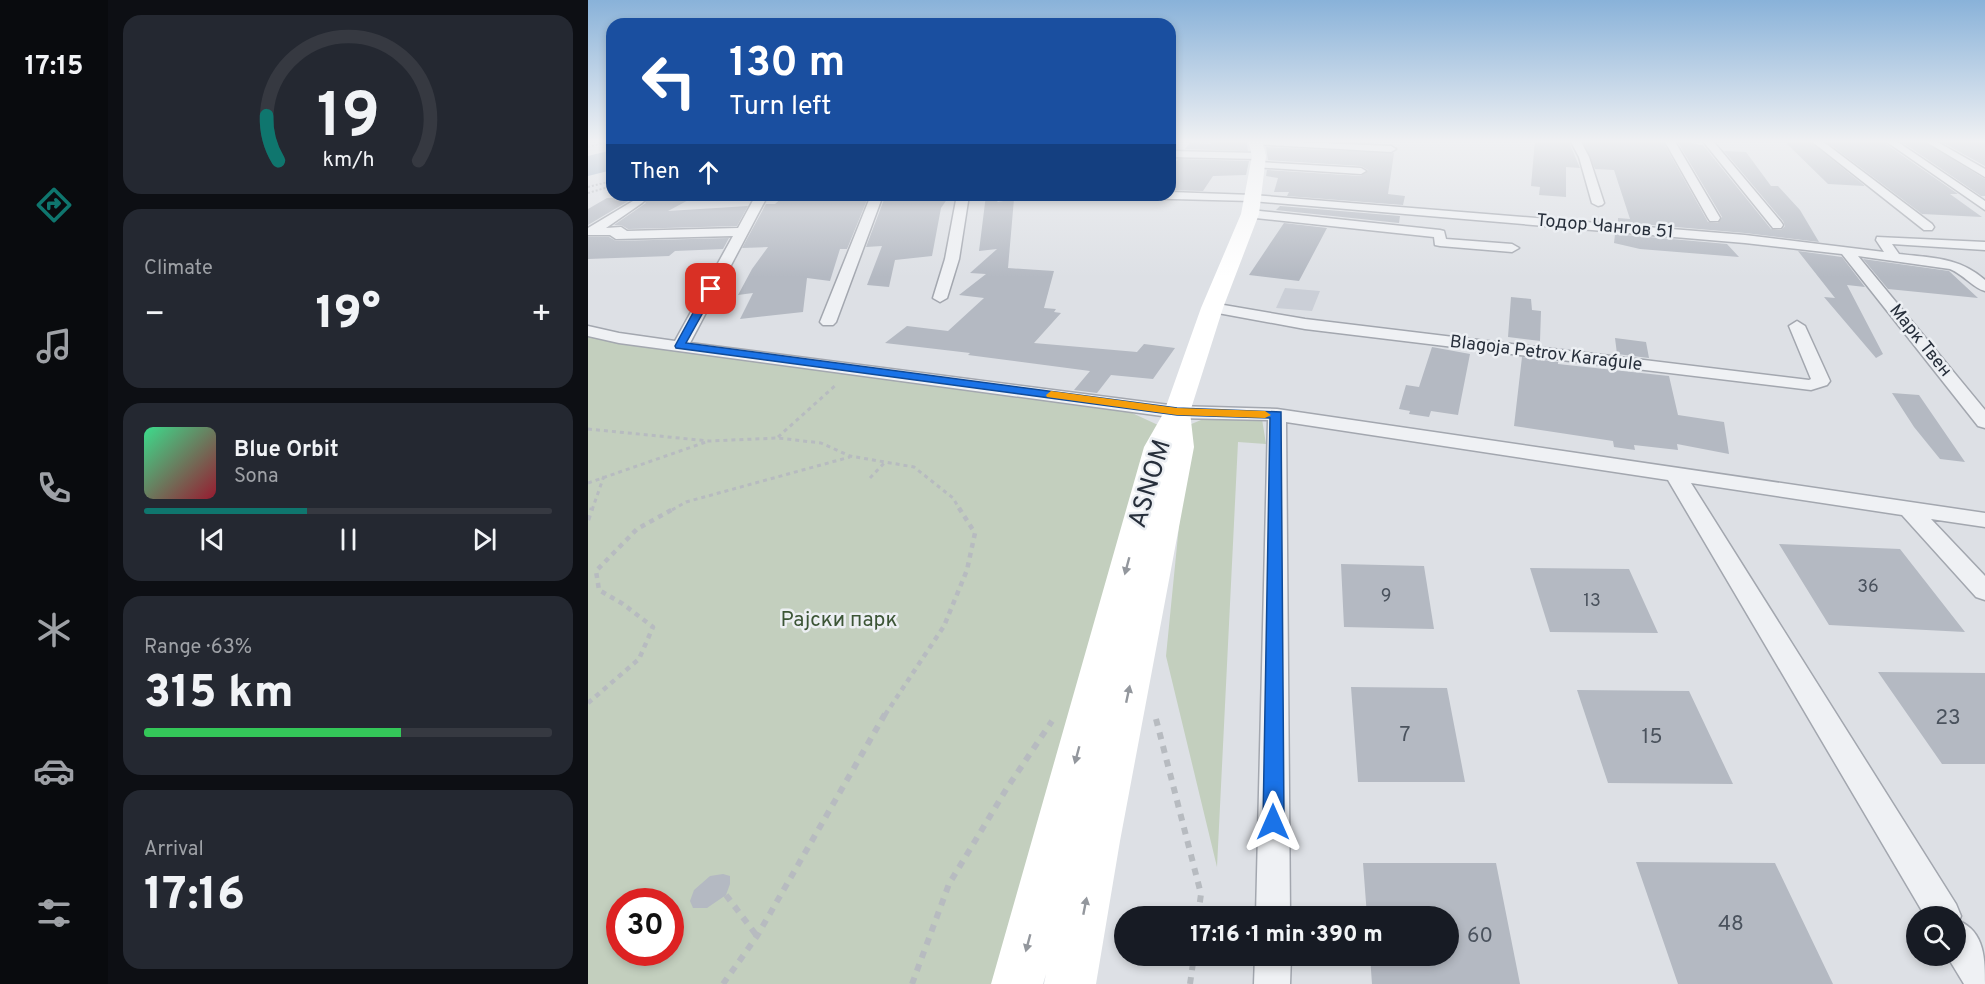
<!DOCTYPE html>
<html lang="en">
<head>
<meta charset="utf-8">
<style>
	:root { --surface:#171b24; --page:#242831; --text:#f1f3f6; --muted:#9ea1a6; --line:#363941; --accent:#0f766e }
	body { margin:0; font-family:Overpass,sans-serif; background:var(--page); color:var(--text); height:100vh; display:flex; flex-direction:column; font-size:22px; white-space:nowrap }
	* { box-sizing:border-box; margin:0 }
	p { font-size:20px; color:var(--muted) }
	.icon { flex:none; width:33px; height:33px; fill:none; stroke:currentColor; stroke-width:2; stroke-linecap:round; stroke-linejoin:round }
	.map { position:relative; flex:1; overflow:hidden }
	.panel { display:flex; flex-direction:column; gap:15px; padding:15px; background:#0d0f14; width:480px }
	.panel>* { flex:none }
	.guide { position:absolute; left:18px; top:18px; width:570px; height:183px; border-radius:18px; box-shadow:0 3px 9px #0003; background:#1a4fa0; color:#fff; overflow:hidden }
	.fabs { position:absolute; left:1318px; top:906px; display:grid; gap:12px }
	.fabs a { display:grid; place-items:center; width:60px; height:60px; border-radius:50%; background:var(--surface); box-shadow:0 3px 9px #0003; font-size:30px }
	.speed { position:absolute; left:18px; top:888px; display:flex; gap:12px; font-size:30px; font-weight:700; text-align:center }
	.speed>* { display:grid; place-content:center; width:78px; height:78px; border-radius:50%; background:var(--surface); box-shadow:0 3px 9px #0003; line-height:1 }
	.speed .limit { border:9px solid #d22; background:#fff; color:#111 }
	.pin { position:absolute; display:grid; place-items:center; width:51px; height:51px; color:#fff; margin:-26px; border-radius:12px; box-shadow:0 3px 9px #0006 }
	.me { position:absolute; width:66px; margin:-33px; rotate:0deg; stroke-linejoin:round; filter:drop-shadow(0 0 4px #0008) }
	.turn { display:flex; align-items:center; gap:21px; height:126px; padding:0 24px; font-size:27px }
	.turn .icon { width:78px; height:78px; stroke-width:2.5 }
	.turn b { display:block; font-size:42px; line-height:51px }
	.then { display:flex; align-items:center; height:57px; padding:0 24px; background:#0003; gap:12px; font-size:22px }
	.big { font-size:45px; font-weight:800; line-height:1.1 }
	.panel .card { flex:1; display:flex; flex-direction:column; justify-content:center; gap:9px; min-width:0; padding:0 21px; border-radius:18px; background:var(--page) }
	.panel .dial { align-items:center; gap:0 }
	.dial svg { height:156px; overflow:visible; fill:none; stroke:var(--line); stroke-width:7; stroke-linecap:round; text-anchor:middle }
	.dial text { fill:var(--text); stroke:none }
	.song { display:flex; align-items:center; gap:18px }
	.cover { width:72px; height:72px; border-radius:9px; background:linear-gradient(135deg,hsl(150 70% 55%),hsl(350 70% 35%)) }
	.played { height:6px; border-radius:3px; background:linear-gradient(90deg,var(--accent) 40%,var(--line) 40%) }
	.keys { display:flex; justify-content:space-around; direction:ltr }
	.heat { display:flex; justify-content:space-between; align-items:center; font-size:33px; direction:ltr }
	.charge { height:9px; border-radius:4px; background:linear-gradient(90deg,#34c759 63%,var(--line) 0) }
	.trip { position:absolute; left:526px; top:906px; width:345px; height:60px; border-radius:30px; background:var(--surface); box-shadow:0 3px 9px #0003; font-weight:800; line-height:60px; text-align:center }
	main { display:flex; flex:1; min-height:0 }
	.tabs { display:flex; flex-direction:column; width:108px; justify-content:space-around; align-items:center; background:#090b0e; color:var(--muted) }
	.tabs .icon { width:42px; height:42px }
	.tabs .on { color:var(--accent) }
	.tabs b { font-size:27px; color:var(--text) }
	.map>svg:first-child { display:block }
	.built { fill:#cbcfd7 }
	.green { fill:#c3cfbe; fill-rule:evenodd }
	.water { fill:#9aaec3 }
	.building { fill:#b4b9c2 }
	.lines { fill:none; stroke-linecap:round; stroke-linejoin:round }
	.street-casing { stroke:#a3a7af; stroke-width:3 }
	.path-far3 { stroke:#b7bbc0; stroke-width:2; stroke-dasharray:2 2; stroke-linecap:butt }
	.path-far2 { stroke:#b7bbc0; stroke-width:3; stroke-dasharray:4 4; stroke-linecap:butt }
	.path-far1 { stroke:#b7bbc0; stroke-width:4.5; stroke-dasharray:5 5; stroke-linecap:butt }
	.path { stroke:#b7bbc0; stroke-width:6; stroke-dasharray:7 7; stroke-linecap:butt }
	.street { fill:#eff1f4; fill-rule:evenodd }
	.secondary { fill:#fff; fill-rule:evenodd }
	.oneway { fill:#93979d }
	.route { fill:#1a73e8; stroke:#114b97; stroke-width:1.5 }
	.slow { fill:#f59e0b }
	.labels { text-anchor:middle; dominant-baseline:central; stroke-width:5; stroke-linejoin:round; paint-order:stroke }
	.far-street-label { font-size:18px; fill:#272f3b; stroke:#eceff3 }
	.number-label { font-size:18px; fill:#4a525d }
	.park-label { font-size:21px; fill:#3c5536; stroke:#eceff3 }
	.near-number-label { font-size:21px; fill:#4a525d }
	.near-street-label { font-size:26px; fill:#272f3b; stroke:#eceff3 }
</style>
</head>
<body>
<main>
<nav class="tabs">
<b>17:15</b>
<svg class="icon on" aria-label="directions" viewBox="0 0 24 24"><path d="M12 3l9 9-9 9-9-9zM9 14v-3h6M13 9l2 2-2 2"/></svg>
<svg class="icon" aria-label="music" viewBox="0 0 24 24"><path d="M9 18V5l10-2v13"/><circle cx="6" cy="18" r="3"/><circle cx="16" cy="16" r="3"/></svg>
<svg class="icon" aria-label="phone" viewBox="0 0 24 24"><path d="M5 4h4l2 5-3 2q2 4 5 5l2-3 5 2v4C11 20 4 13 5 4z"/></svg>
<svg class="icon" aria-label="climate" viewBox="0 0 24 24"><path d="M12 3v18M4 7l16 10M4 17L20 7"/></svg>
<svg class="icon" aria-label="car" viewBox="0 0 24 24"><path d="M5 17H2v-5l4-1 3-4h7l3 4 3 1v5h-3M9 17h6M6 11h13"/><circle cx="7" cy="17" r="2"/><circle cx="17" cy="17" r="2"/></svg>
<svg class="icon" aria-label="filters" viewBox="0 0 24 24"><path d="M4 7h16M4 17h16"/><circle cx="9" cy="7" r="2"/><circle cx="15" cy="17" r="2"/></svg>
</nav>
<section class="panel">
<div class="card dial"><svg viewBox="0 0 100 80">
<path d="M14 69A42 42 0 1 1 86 69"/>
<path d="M14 69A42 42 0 0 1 8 46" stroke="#0f766e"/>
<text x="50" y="56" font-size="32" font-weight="700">19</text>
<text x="50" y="72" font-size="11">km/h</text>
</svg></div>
<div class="card"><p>Climate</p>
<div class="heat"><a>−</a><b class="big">19°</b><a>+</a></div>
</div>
<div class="card">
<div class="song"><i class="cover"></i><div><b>Blue Orbit</b><p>Sona</p></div></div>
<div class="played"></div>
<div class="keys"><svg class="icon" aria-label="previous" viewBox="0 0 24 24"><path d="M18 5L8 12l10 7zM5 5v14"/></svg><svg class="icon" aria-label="pause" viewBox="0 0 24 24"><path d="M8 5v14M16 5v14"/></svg><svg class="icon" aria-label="next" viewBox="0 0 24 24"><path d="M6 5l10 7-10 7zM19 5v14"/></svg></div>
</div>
<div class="card"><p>Range · 63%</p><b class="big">315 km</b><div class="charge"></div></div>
<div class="card"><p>Arrival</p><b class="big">17:16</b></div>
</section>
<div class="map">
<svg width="1397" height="984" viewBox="0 0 1397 984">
	<rect width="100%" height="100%" fill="#dde0e5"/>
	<!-- built -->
	<path class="built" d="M697,288L732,291L724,311L688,308Z"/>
	<!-- green -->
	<path class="green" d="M0,334L266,368L542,412L570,425L408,984H0ZM32,902H82V952H32Z
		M625,415L674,419L678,444L650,442L629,867L578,656L601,425Z"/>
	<!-- water -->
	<path class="water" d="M24,150V170L0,176V156Z"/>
	<!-- building -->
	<path class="building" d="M623,140H658L660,151L597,149L602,143L623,144Z
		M947,140H980L992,168L978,167V197L951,195L952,187L943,186Z
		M994,140H1074L1120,222L1130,223L1134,217L1089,141L1115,145L1183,229L1193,230L1197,226L1195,221L1136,151L1158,152L1183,186H1190L1212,210L1231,242L1157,233L1030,222V218L1042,219L1026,170L1007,169Z
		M1195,140H1220L1277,186L1240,184Z
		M1236,140L1295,142L1370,194H1362L1394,217L1334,214Z
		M1311,140H1333L1397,179V196H1393Z
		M1350,140H1397V166Z
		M678,147L806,153L800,194L817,196L815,205L699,196L701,192H686L690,178L678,176L679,170L773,176L780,170L773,166L680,160Z
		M590,159L661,161L658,175L625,176L615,191L582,190V170Z
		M197,195H281L259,249H252L242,281L219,278L215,312L152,319L165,293L150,295L164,269L180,247L154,248L178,204H187Z
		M362,195L353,208L344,256L307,260L301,287L279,285L294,246L278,247L297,197Z
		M398,195H403L410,202L426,199L420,268L466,271L456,308L468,309L466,312L473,313L446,343L549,352L556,344L587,348L565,379L523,375L509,393L486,390L502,371L380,355L382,353L297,343L319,326L360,331L396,298L371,295L398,274L382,273L409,249L391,251Z
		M108,196L80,211L160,206L149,226L40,229L33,225H26L58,203L53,197Z
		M47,197L0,225V209L19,198Z
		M692,206L812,216L811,223L688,210Z
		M696,223L739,228L711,281L661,275Z
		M1027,234L1139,244L1151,257L1052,249L1026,243Z
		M0,237H21L28,241L141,238L135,249L87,251L81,256L0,259Z
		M1210,251L1254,257L1277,287L1259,285L1295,354L1288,358L1236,297L1247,298Z
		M1275,259L1361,271L1390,298L1300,289Z
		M923,297L943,299L944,310L953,311L952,341L920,337Z
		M1027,338L1058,342L1061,358L1029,354Z
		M844,347L882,354L870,415L843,411L841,417L821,414L822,411L811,409L818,385L831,387Z
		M934,357L970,362V364L1081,376L1090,415L1136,422L1141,454L1089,444L1090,450L1046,445L1047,450L1026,447L1025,441L926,426Z
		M1304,393L1331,395L1377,462L1352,459L1326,427Z
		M1191,544L1312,549L1377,632L1241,625Z
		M753,564L836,566L846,629L756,627Z
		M942,568L1041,569L1070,633L962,632Z
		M1290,672L1397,673V764H1354Z
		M763,687L859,688L877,782H770Z
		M989,690L1101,691L1145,784L1020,783Z
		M1048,862L1187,863L1245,984H1090Z
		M775,863H908L932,984H784L782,956H861V916H779Z
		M135,874L142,876V884L138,895L119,908H105L102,901L106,890L122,876Z"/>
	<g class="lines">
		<defs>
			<path id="street" d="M663,140L803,146L808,149L803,152L667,144L664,143Z
				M982,140H992L1001,157L1016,203L1014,205L1010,206L1004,203L991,157Z
				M1076,140H1086L1132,218L1130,221H1122L1120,218Z
				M1114,140H1124L1193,222L1195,225L1193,228H1185Z
				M1222,140H1233L1344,224L1346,227L1344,230H1336Z
				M1296,140H1307L1397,201V210Z
				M1335,140H1346L1397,169V177Z
				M582,151L671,153L676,156L671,159L582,157Z
				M670,162L773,168L778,171L773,174L666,167L665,165Z
				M582,192L664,195L1157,235L1296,252L1288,240L1289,237L1397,242V250L1304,244L1311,254C1344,258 1371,257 1397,280V291C1385,288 1375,274 1362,269L1270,256L1397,410V428L1390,426L1254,254L1157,243L664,201L546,198L540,195H582Z
				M168,195H180L102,343L589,406L689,409L1397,513V527L1343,519L1397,576V600L1388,597L1314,515L1103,483L1368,904L1373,916L1371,921C1397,932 1397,960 1397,984H1376L1359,956H1368V916H1337L1080,480L698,422L702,916H668L680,420L589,418L31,343L0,336V326L31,333L87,341L145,236L28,239L22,235H0V228L50,198L56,201L54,203L18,228L33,227L39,231L150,228Z
				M283,195H295L248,322L245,325H235L232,322Z
				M369,195H381L371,259L359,298L352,302L345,298L357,259Z
				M662,210L852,230L856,231L858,239L924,244L931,248L924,252L852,246L847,245L846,237L658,217V211Z
				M624,303L717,319L1221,380L1223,379L1201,326L1209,321L1217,326L1242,381L1239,385L1223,390L717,329L619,311L616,308L619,305Z
				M667,956H703L702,984H666Z"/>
		</defs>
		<!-- street casing -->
		<use href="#street" class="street-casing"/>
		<!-- path-far3 -->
		<path class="path-far3" d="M0,147L24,141
			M0,187L24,181
			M0,193L24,186"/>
		<!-- path-far2 -->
		<path class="path-far2" d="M0,429L121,441L190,438L233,443L262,456L326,467L365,498L372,510
			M190,437L249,384
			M282,478L298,461
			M0,483L118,442
			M4,510L16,476
			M84,510L98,502L262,457"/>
		<!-- path-far1 -->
		<path class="path-far1" d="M0,520L4,508
			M0,703L51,659L65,627L35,604L11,590L8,571L49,529L87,508
			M297,715L356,626L379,570L387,533L371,508"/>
		<!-- path -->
		<path class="path" d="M568,719L613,894L610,916
			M138,895L169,936
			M135,984L169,936L297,714
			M324,984L361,884L419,788L464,721
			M602,984L606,956"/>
		<!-- street -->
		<use href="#street" class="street"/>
		<!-- secondary -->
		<path class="secondary" d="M660,140H674L678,156L671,214L635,308L602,412L606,447L532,841L508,984H456L458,974L455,984H403L556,447L576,412L613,308L653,214L664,156Z"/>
	</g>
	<!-- one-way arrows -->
	<defs><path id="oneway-solid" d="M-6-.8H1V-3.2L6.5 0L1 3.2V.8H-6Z" transform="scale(1.5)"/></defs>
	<g class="oneway">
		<use href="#oneway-solid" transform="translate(539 566) rotate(105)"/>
		<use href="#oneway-solid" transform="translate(540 694) rotate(-78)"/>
		<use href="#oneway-solid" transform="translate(489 755) rotate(105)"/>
		<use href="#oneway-solid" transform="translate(497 906) rotate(-79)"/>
		<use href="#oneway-solid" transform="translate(440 943) rotate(105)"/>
	</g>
	<!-- sky -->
	<linearGradient id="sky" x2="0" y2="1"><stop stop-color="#89b2d9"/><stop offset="0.51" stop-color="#f0f1f3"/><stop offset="1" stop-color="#f0f1f3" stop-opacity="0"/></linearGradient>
	<rect width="1397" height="277" fill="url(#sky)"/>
	<!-- route -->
	<path class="route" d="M123,286L128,289L98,343L589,408L693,412L696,822L693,829L685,831L678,829L675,822L682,418L589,415L88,348L87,346L118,289Z"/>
	<!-- slow -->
	<path class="slow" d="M463,391L589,408L677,411L683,415L677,418L589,415L459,397L458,395Z"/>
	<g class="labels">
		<!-- far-street labels -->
		<g class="far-street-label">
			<text transform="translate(1017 227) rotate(5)">Тодор Чангов 51</text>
			<text transform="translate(1332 341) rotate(51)">Марк Твен</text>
			<text transform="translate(958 354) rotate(7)">Blagoja Petrov Karaǵule</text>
		</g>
		<!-- number labels -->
		<g class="number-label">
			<text x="1280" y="587">36</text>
			<text x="798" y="596">9</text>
			<text x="1004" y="601">13</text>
		</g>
		<!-- park labels -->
		<g class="park-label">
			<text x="251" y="620">Рајски парк</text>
		</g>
		<!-- near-number labels -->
		<g class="near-number-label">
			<text x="1360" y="718">23</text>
			<text x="817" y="735">7</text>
			<text x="1064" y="737">15</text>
			<text x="1143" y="924">48</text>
			<text x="892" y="936">60</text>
		</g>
		<!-- near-street labels -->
		<g class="near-street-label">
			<text transform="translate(563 484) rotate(-73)">ASNOM</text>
		</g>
	</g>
</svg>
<div class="fabs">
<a><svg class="icon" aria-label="search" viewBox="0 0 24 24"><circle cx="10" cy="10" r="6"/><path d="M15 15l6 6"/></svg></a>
</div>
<div class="speed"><div class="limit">30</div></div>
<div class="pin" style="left:123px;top:289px;background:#d93025"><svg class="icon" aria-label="arrive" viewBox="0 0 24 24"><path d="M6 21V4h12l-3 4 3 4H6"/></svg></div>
<svg class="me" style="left:685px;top:822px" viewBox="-20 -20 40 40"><path d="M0-17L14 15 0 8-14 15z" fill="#1a73e8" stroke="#fff" stroke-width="4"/></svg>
<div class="trip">17:16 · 1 min · 390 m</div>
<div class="guide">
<div class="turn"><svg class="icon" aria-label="left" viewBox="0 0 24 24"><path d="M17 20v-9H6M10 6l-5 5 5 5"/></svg><div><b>130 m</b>Turn left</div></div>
<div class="then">Then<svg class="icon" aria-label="ahead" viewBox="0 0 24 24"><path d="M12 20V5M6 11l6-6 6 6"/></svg></div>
</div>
</div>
</main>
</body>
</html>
